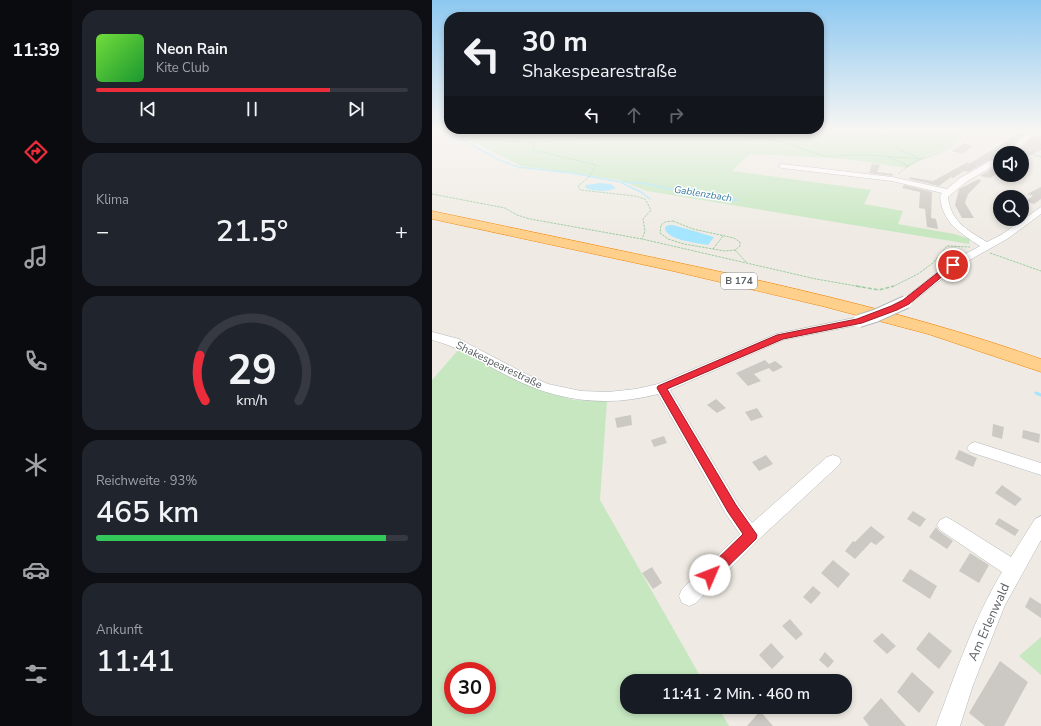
<!DOCTYPE html>
<html lang="de">
<head>
<meta charset="utf-8">
<style>
	:root { --surface:#171b24; --page:#20242c; --text:#f1f3f6; --muted:#9ea1a6; --line:#363941; --accent:#ed2c3b }
	body { margin:0; font-family:"Nunito Sans",sans-serif; background:var(--page); color:var(--text); height:100vh; display:flex; flex-direction:column; font-size:15px; white-space:nowrap }
	* { box-sizing:border-box; margin:0 }
	p { font-size:13px; color:var(--muted) }
	.icon { flex:none; width:22px; height:22px; fill:none; stroke:currentColor; stroke-width:2; stroke-linecap:round; stroke-linejoin:round }
	.map { position:relative; flex:1; overflow:hidden }
	.details { display:flex; flex-direction:column; gap:10px; padding:10px; background:#0d0f14; width:360px }
	.details>* { flex:none }
	.hud { position:absolute; left:12px; top:12px; width:380px; height:122px; border-radius:16px; box-shadow:0 2px 6px #0003; background:#171b24; color:var(--text); overflow:hidden }
	.fabs { position:absolute; left:561px; top:146px; display:grid; gap:8px }
	.fabs a { display:grid; place-items:center; width:36px; height:36px; border-radius:50%; background:var(--surface); box-shadow:0 2px 6px #0003; font-size:20px }
	.speed { position:absolute; left:12px; top:662px; display:flex; gap:8px; font-size:20px; font-weight:700; text-align:center }
	.speed>* { display:grid; place-content:center; width:52px; height:52px; border-radius:50%; background:var(--surface); box-shadow:0 2px 6px #0003; line-height:1 }
	.speed .limit { border:6px solid #d22; background:#fff; color:#111 }
	.pin { position:absolute; display:grid; place-items:center; width:34px; height:34px; color:#fff; margin:-17px; border:2px solid #fff; border-radius:50%; box-shadow:0 1px 4px #0007 }
	.me { position:absolute; width:44px; margin:-22px; rotate:46deg; stroke-linejoin:round; filter:drop-shadow(0 0 3px #0008) }
	.turn { display:flex; align-items:center; gap:14px; height:84px; padding:0 12px; font-size:18px }
	.turn .icon { width:52px; height:52px; stroke-width:2.5 }
	.turn b { display:block; font-size:28px; line-height:34px }
	.lanes { display:flex; align-items:center; height:38px; padding:0 12px; background:#0003; justify-content:center; gap:20px; direction:ltr }
	.lanes .off { opacity:.35 }
	.big { font-size:30px; font-weight:600; line-height:1.1 }
	.details .tile { flex:1; display:flex; flex-direction:column; justify-content:center; gap:6px; min-width:0; padding:0 14px; border-radius:16px; background:var(--page) }
	.details .dial { align-items:center; gap:0 }
	.dial svg { height:104px; overflow:visible; fill:none; stroke:var(--line); stroke-width:7; stroke-linecap:round; text-anchor:middle }
	.dial text { fill:var(--text); stroke:none }
	.song { display:flex; align-items:center; gap:12px }
	.cover { width:48px; height:48px; border-radius:6px; background:linear-gradient(135deg,hsl(100 70% 55%),hsl(130 70% 35%)) }
	.played { height:4px; border-radius:2px; background:linear-gradient(90deg,var(--accent) 75%,var(--line) 75%) }
	.keys { display:flex; justify-content:space-around; direction:ltr }
	.heat { display:flex; justify-content:space-between; align-items:center; font-size:22px; direction:ltr }
	.charge { height:6px; border-radius:3px; background:linear-gradient(90deg,#34c759 93%,var(--line) 0) }
	.trip { position:absolute; left:188px; top:674px; width:232px; height:40px; border-radius:16px; background:var(--surface); box-shadow:0 2px 6px #0003; font-weight:600; line-height:40px; text-align:center }
	main { display:flex; flex:1; min-height:0 }
	.dock { display:flex; flex-direction:column; width:72px; justify-content:space-around; align-items:center; background:#090b0e; color:var(--muted) }
	.dock .icon { width:28px; height:28px }
	.dock .active { color:var(--accent) }
	.dock b { font-size:18px; color:var(--text) }
	.map>svg:first-child { display:block }
	.green { fill:#c6e7c0; fill-rule:evenodd }
	.water { fill:#a4e5ff }
	.lines { fill:none; stroke-linecap:round; stroke-linejoin:round }
	.stream-far2 { stroke:#a4e5ff; stroke-width:1.5 }
	.stream-far1 { stroke:#a4e5ff; stroke-width:2 }
	.stream { stroke:#a4e5ff; stroke-width:3 }
	.building { fill:#ccc8c3 }
	.minor-casing { stroke:#b5b8bb; stroke-width:1 }
	.highway-casing { stroke:#f38200; stroke-width:1 }
	.path-far1 { stroke:#9ccda2; stroke-width:1; stroke-dasharray:2.5 1; stroke-linecap:butt }
	.path { stroke:#9ccda2; stroke-width:1.5; stroke-dasharray:4 2; stroke-linecap:butt }
	.minor { fill:#fff; fill-rule:evenodd }
	.highway { fill:#ffd08b; fill-rule:evenodd }
	.minor-bridge-casing { stroke:#b5b8bb; stroke-width:14; stroke-linecap:butt }
	.minor-bridge { stroke:#fff; stroke-width:12 }
	.route { fill:#ed2c3b; stroke:#9a1d26 }
	.labels { text-anchor:middle; dominant-baseline:central; stroke-width:3; stroke-linejoin:round; paint-order:stroke }
	.far-water-label { font-size:10px; font-style:italic; fill:#397ca2; stroke:#fff }
	.shield { fill:#fff; stroke:#8d9093; stroke-width:1 }
	.shield-label { font-size:10px; font-weight:bold; fill:#5c6165 }
	.street-label { font-size:11px; fill:#5c6165; stroke:#fff }
	.near-street-label { font-size:13px; fill:#5c6165; stroke:#fff }
</style>
</head>
<body>
<main>
<nav class="dock">
<b>11:39</b>
<svg class="icon active" aria-label="directions" viewBox="0 0 24 24"><path d="M12 3l9 9-9 9-9-9zM9 14v-3h6M13 9l2 2-2 2"/></svg>
<svg class="icon" aria-label="music" viewBox="0 0 24 24"><path d="M9 18V5l10-2v13"/><circle cx="6" cy="18" r="3"/><circle cx="16" cy="16" r="3"/></svg>
<svg class="icon" aria-label="phone" viewBox="0 0 24 24"><path d="M5 4h4l2 5-3 2q2 4 5 5l2-3 5 2v4C11 20 4 13 5 4z"/></svg>
<svg class="icon" aria-label="climate" viewBox="0 0 24 24"><path d="M12 3v18M4 7l16 10M4 17L20 7"/></svg>
<svg class="icon" aria-label="car" viewBox="0 0 24 24"><path d="M5 17H2v-5l4-1 3-4h7l3 4 3 1v5h-3M9 17h6M6 11h13"/><circle cx="7" cy="17" r="2"/><circle cx="17" cy="17" r="2"/></svg>
<svg class="icon" aria-label="filters" viewBox="0 0 24 24"><path d="M4 7h16M4 17h16"/><circle cx="9" cy="7" r="2"/><circle cx="15" cy="17" r="2"/></svg>
</nav>
<section class="details">
<div class="tile">
<div class="song"><i class="cover"></i><div><b>Neon Rain</b><p>Kite Club</p></div></div>
<div class="played"></div>
<div class="keys"><svg class="icon" aria-label="previous" viewBox="0 0 24 24"><path d="M18 5L8 12l10 7zM5 5v14"/></svg><svg class="icon" aria-label="pause" viewBox="0 0 24 24"><path d="M8 5v14M16 5v14"/></svg><svg class="icon" aria-label="next" viewBox="0 0 24 24"><path d="M6 5l10 7-10 7zM19 5v14"/></svg></div>
</div>
<div class="tile"><p>Klima</p>
<div class="heat"><a>−</a><b class="big">21.5°</b><a>+</a></div>
</div>
<div class="tile dial"><svg viewBox="0 0 100 80">
<path d="M14 69A42 42 0 1 1 86 69"/>
<path d="M14 69A42 42 0 0 1 10 34" stroke="#ed2c3b"/>
<text x="50" y="56" font-size="32" font-weight="700">29</text>
<text x="50" y="72" font-size="11">km/h</text>
</svg></div>
<div class="tile"><p>Reichweite · 93%</p><b class="big">465 km</b><div class="charge"></div></div>
<div class="tile"><p>Ankunft</p><b class="big">11:41</b></div>
</section>
<div class="map">
<svg width="609" height="726" viewBox="0 0 609 726">
	<rect width="100%" height="100%" fill="#efebe4"/>
	<!-- green -->
	<path class="green" d="M20,131H530L528,136L521,144L512,149L496,155L475,168L415,159L318,154L300,171L439,190L432,204L471,211L466,224L522,234L538,239L537,244L215,191L187,180L89,166Z
		M27,349L105,389L142,400L175,401L168,500L271,681H195V707H286L297,726H0V380ZM21,671H55V705H21Z
		M609,637V675L587,656Z"/>
	<!-- water -->
	<path class="water" d="M168,183L179,184L184,188C177,192 159,192 153,187L154,185Z
		M237,225H241L282,237L276,245C266,243 232,240 233,227Z"/>
	<g class="lines">
		<!-- stream-far2 -->
		<path class="stream-far2" d="M15,131L67,160L86,167L139,173L189,182L216,184L263,195L304,200
			M190,183L209,192L218,199"/>
		<!-- stream-far1 -->
		<path class="stream-far1" d="M296,199L305,200"/>
		<!-- stream -->
		<path class="stream" d="M604,393L609,395"/>
	</g>
	<!-- building -->
	<path class="building" d="M586,132L592,133L573,153H568V156H564L536,172L532,171L521,178L519,177L507,186L477,179L478,177L501,181L536,162L537,164L578,139Z
		M602,135L609,136V150L590,159V153H584Z
		M532,143L541,146L531,154L520,151Z
		M440,164L448,165L445,172L461,174L460,176L437,173Z
		M568,164V172L558,178L548,176Z
		M547,179L549,181L536,194L533,203L542,218H530L523,205L527,189Z
		M472,185L500,192L499,218L504,219L506,229L495,227L493,209L487,208L488,192L470,188Z
		M609,187V199L602,204L593,201L601,196L595,194Z
		M333,360L337,364L343,361L351,367L341,372L337,368L322,374L329,381L316,386L304,373Z
		M284,399L294,408L285,413L275,405Z
		M325,408L331,417L319,421L313,412Z
		M199,415L200,425L185,428L183,418Z
		M561,424L572,427L570,439L560,436Z
		M591,430L608,434L607,443L590,438Z
		M232,436L235,443L222,447L219,440Z
		M527,450L545,458L541,467L523,459Z
		M334,455L341,464L327,471L320,462Z
		M570,485L590,499L583,506L563,493Z
		M481,511L494,519L488,527L475,519Z
		M567,518L587,530L583,536L563,524Z
		M439,526L453,537L444,545L439,542L423,559L413,551L421,541L423,542Z
		M504,527L507,531L521,541L515,549L497,537Z
		M538,553L557,565L547,583L527,571Z
		M401,560L418,574L406,588L389,573Z
		M220,567L230,583L221,589L210,573Z
		M478,569L505,586L498,599L470,581Z
		M381,586L389,593L379,604L371,597Z
		M598,597L609,604V618L593,607Z
		M358,619L371,634L364,640L350,626Z
		M497,632L520,651L507,669L484,649Z
		M450,633L464,646L455,654L441,641Z
		M339,643L352,657L340,669L327,655Z
		M393,652L402,661L396,668L387,660Z
		M568,661L596,682L572,726H553L537,713Z
		M480,672L502,692L487,713L465,692Z
		M449,698L474,726H437L431,718Z
		M328,711L341,726H315Z"/>
	<g class="lines">
		<defs>
			<path id="minor" d="M597,131H604L582,153H574Z
				M565,157H568V162L534,182L516,197C519,222 535,230 555,242L569,235L609,207V214L575,239L525,267L478,304H470L468,302L470,300L517,263L548,246C528,233 510,222 508,196L510,193L460,181L350,168L346,166L350,164L460,177L515,189L528,178Z
				M427,317L431,318L433,321L431,324L351,340L238,390L306,504L320,523L395,457L401,455L407,457L409,461L407,465L325,541L264,603L257,606L250,603L247,596L250,589L308,534L294,514L226,394C173,408 122,401 74,375C48,362 28,347 0,340V332L27,339L94,374L116,384L149,391L176,392L204,389L226,384L344,334Z
				M543,442L609,463V475L538,452L535,448L538,444Z
				M609,516V540L573,605L541,685L528,726H504C523,675 542,618 570,572L508,530L505,525L508,520L514,517L520,520L579,557L603,519Z"/>
			<path id="highway" d="M0,211C91,230 181,249 271,268C385,293 499,320 609,359V372L496,334L390,306L241,271L0,219Z"/>
		</defs>
		<!-- minor casing -->
		<use href="#minor" class="minor-casing"/>
		<!-- highway casing -->
		<use href="#highway" class="highway-casing"/>
		<!-- path-far1 -->
		<path class="path-far1" d="M57,131L72,141L102,143L101,150L164,165L157,177L146,186L148,190L203,196L213,199L219,210L211,219L213,231L210,239
			M323,131L343,139
			M447,131L455,136L466,149L485,157
			M291,132L297,131
			M285,133L332,138L357,144L391,156L434,155L492,159
			M102,143L185,134L285,133
			M591,151L609,157
			M455,156L477,166
			M466,174C471,170 476,166 481,163C499,153 523,153 532,131
			M0,194L73,208L85,215L98,219L210,239L384,279L430,287
			M241,221L261,229L302,238L308,242V246L303,250L293,251L252,244L236,239L228,233L229,225L233,222Z
			M281,249L291,236
			M303,250L315,263
			M558,253L609,271
			M460,287L486,274L501,263L515,246L538,247"/>
		<!-- path -->
		<path class="path" d="M424,286L447,290L462,286"/>
		<!-- minor -->
		<use href="#minor" class="minor"/>
		<!-- highway -->
		<use href="#highway" class="highway"/>
		<defs>
			<path id="minor-bridge" d="M427,321L443,316L474,302"/>
		</defs>
		<!-- minor-bridge casing -->
		<use href="#minor-bridge" class="minor-bridge-casing"/>
		<!-- minor-bridge -->
		<use href="#minor-bridge" class="minor-bridge"/>
	</g>
	<!-- sky -->
	<linearGradient id="sky" x2="0" y2="1"><stop stop-color="#8dc8f1"/><stop offset="0.56" stop-color="#f8f6f3"/><stop offset="1" stop-color="#f8f6f3" stop-opacity="0"/></linearGradient>
	<rect width="609" height="233" fill="url(#sky)"/>
	<!-- route -->
	<path class="route" d="M518,263H521L524,265L477,304L465,310L430,323L351,339L235,389L304,505L325,535L324,539L282,580L278,582L273,580L271,575L273,571L311,534L296,512L225,388L226,386L345,335L425,319L459,306L471,300Z"/>
	<g class="labels">
		<!-- far-water labels -->
		<g class="far-water-label">
			<text transform="translate(271 194) rotate(9)">Gablenzbach</text>
		</g>
		<!-- shield labels -->
		<rect class="shield" x="289" y="273" width="36" height="16" rx="3"/>
		<g class="shield-label">
			<text x="307" y="281">B 174</text>
		</g>
		<!-- street labels -->
		<g class="street-label">
			<text transform="translate(67 365) rotate(26)">Shakespearestraße</text>
		</g>
		<!-- near-street labels -->
		<g class="near-street-label">
			<text transform="translate(557 622) rotate(-66)">Am Erlenwald</text>
		</g>
	</g>
</svg>
<div class="fabs">
<a><svg class="icon" aria-label="sound" viewBox="0 0 24 24"><path d="M4 9h4l5-4v14l-5-4H4zM17 9q2 3 0 6"/></svg></a>
<a><svg class="icon" aria-label="search" viewBox="0 0 24 24"><circle cx="10" cy="10" r="6"/><path d="M15 15l6 6"/></svg></a>
</div>
<div class="speed"><div class="limit">30</div></div>
<div class="pin" style="left:521px;top:265px;background:#d93025"><svg class="icon" aria-label="arrive" viewBox="0 0 24 24"><path d="M6 21V4h12l-3 4 3 4H6"/></svg></div>
<svg class="me" style="left:278px;top:575px" viewBox="-20 -20 40 40"><circle r="19" fill="#fff"/><path d="M0-13L10 11 0 6-10 11z" fill="#ed2c3b"/></svg>
<div class="trip">11:41 · 2 Min. · 460 m</div>
<div class="hud">
<div class="turn"><svg class="icon" aria-label="left" viewBox="0 0 24 24"><path d="M17 20v-9H6M10 6l-5 5 5 5"/></svg><div><b>30 m</b>Shakespearestraße</div></div>
<div class="lanes"><svg class="icon" aria-label="left" viewBox="0 0 24 24"><path d="M17 20v-9H6M10 6l-5 5 5 5"/></svg><svg class="icon off" aria-label="ahead" viewBox="0 0 24 24"><path d="M12 20V5M6 11l6-6 6 6"/></svg><svg class="icon off" aria-label="right" viewBox="0 0 24 24"><path d="M7 20v-9h11M14 6l5 5-5 5"/></svg></div>
</div>
</div>
</main>
</body>
</html>
